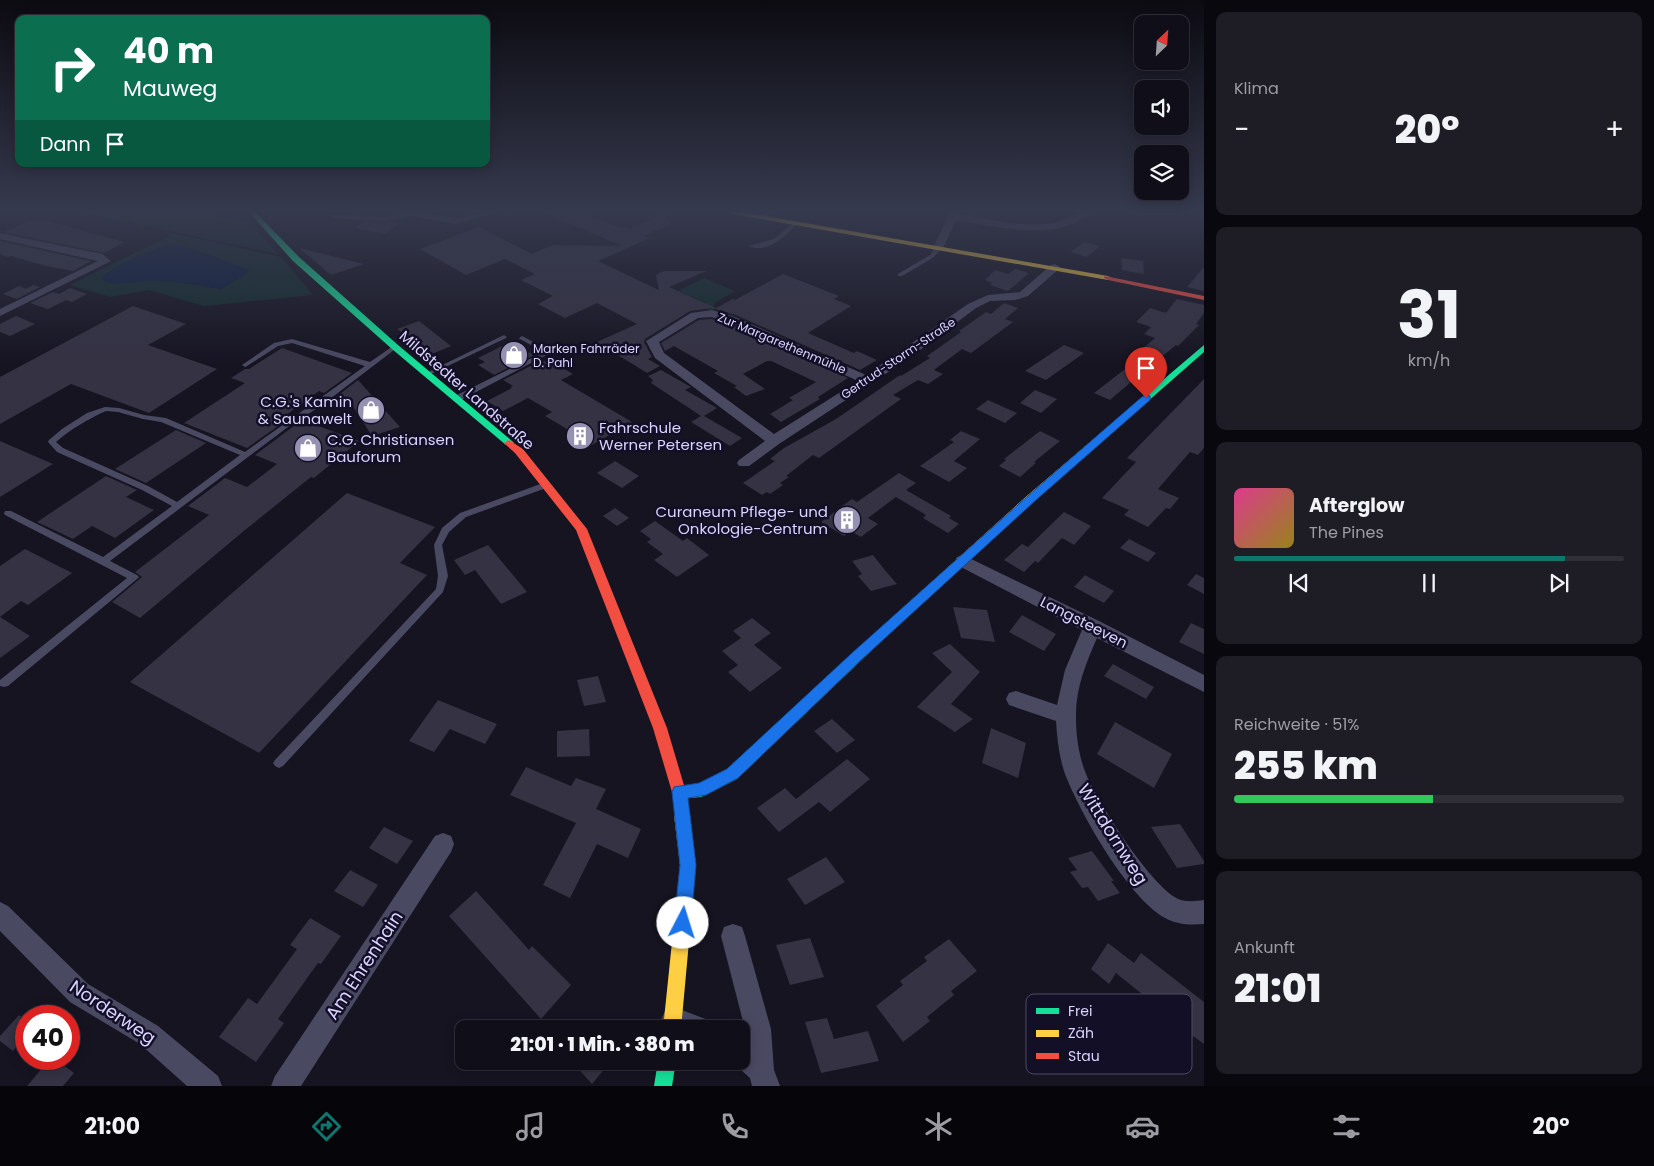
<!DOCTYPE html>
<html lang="de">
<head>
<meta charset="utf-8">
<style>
	:root { --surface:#100f19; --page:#1e1d26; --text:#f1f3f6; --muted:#9c9ca2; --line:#302f38; --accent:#0f766e }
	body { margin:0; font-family:Poppins,sans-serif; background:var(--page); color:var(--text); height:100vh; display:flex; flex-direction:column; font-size:19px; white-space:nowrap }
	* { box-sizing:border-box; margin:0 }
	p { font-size:16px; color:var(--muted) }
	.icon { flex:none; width:28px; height:28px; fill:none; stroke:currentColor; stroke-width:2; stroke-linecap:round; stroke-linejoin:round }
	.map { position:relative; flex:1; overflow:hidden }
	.drawer { display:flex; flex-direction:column; gap:12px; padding:12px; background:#09080e; width:450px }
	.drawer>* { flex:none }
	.hud { position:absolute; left:15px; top:15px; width:475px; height:152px; border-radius:10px; box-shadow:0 2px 12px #0003,0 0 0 1px var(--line); background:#0b6e4f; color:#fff; overflow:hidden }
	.needle { width:32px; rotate:25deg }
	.fabs { position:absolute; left:1134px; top:15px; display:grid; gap:10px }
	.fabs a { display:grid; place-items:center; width:55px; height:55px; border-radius:10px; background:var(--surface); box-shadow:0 2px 12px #0003,0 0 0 1px var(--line); font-size:25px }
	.speed { position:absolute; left:15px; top:1005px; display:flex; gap:10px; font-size:25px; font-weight:700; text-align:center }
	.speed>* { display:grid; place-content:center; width:65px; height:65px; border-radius:50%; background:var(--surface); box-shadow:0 2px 12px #0003,0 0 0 1px var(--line); line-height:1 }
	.speed .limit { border:8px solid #d22; background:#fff; color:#111 }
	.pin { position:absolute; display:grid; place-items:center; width:42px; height:42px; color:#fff; margin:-51px -21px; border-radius:50% 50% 50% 0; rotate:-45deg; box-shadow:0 0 5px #0007 }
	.pin .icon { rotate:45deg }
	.me { position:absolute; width:55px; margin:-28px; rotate:5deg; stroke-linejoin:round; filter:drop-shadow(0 0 4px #0008) }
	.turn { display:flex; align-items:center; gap:18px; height:105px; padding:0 25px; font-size:22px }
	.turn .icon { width:65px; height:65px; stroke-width:2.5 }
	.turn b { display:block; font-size:35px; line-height:42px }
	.then { display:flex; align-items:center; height:48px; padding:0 25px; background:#0003; gap:10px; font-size:19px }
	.big { font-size:38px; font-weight:800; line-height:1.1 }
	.drawer .card { flex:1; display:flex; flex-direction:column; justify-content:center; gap:8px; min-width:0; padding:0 18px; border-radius:10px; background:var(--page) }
	.drawer .dial { align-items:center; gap:0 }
	.dial b { font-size:65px; line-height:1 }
	.song { display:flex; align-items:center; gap:15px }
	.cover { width:60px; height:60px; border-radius:8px; background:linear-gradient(135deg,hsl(330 70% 55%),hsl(50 70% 35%)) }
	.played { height:5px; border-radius:2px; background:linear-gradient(90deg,var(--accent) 85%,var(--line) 85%) }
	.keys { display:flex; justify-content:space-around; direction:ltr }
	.heat { display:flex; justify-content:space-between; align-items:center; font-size:28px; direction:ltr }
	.charge { height:8px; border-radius:4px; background:linear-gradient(90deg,#34c759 51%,var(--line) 0) }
	.trip { position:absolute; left:455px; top:1020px; width:295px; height:50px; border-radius:10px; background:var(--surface); box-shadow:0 2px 12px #0003,0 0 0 1px var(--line); font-weight:800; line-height:50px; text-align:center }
	.tabs { display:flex; height:80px; justify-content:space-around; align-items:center; background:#06060a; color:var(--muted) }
	.tabs .icon { width:35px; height:35px }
	.tabs .on { color:var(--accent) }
	.tabs b { font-size:22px; color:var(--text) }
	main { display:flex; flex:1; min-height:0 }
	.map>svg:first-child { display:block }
	.green { fill:#132c2d; fill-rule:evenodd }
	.water { fill:#0b1e41 }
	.building { fill:#343243 }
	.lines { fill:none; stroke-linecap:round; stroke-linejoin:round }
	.lane { fill:#4a4962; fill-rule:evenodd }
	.street { fill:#4a4962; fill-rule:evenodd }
	.fast { fill:#16e098; fill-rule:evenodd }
	.slow { fill:#ffcf43; fill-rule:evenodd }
	.jam { fill:#f24e42; fill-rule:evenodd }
	.route { fill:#1a73e8; stroke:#114b97 }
	.labels { text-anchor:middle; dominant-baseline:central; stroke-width:5; stroke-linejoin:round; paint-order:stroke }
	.far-street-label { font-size:12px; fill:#d9d4ff; stroke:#130f26 }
	.far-poi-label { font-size:12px; fill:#d9d4ff; stroke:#130f26; text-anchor:start }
	.street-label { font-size:15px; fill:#d9d4ff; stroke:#130f26 }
	.poi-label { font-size:15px; fill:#d9d4ff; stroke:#130f26; text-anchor:end }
	.near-street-label { font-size:18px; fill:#d9d4ff; stroke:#130f26 }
	.key { fill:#130f26; stroke:#4e4a67; stroke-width:1 }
	.key-label { font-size:14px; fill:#d9d4ff }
</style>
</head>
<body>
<main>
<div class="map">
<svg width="1204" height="1086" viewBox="0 0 1204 1086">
	<rect width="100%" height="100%" fill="#161421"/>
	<!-- green -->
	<path class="green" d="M80,212H194L249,223L278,254Z
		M167,232L281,257L313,295L204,306L149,290L110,297L70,285L169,236ZM168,245L190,248L249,270L246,274L221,289L165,280L142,281L130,261Z
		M704,278L735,291L715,303L713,310H708L706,303L678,291Z"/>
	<!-- water -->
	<path class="water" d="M175,244L190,248L249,270L246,274L221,289C189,283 159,278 127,283C118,285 108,285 101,278C115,265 155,246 175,244Z"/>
	<!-- building -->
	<path class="building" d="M543,212H581L621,228L624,227L629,229L665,214L670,224L644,236L650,238L598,261L659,290L656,275L664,271H707L669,287L716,308L733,299L735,300L783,274L839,296L834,299L851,306L808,333L854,353L857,351L877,360L860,370L736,315L712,308L690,311L645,339L644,342L652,357L648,359L660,366L647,373L597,342L637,324L597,303L565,318L538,304L553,296L521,280L535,274L505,259L466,275L420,249L479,227L532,254L553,245L622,246Z
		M32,220L39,222L45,220L124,242L104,253L4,232Z
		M364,222H392L399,223L385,234L355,228Z
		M0,241L91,261L73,271L46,266L11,256L8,257L0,254Z
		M1084,242L1100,246L1087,257L1071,252Z
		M299,248L364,264L331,275Z
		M1121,258L1143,261L1144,274L1122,270Z
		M1204,267V291L1187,287Z
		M1015,269L1029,273L1008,291L990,285L992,283L985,280L995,270L1008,274Z
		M33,285L40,287L17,299L3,294L19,286L26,289Z
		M70,288L87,294L72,302L66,300L48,309L30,303L53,292L59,294Z
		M1177,299L1204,305V313L1196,324L1199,325L1178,346L1176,345L1131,382L1110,400L1094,393L1129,366L1127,365L1137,356L1135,355L1155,338L1144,334L1151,327L1136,322L1150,308L1166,313Z
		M1004,303L1018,308L1005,319L1013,322L971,353L962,349L934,370L943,374L928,384L918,380L893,395L901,399L819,458L813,455L786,476L789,477L780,483L783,485L770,494L767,492L762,495L743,483L775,461L770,459L784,448L836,419L900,375L901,376L930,358L927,356L961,332L959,331L986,312L991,314Z
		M133,306L186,324L148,345L217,369L149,413L71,384L0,424V377Z
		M16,316L35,324L10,336L0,332V324Z
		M711,319L726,323L848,378L818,397L820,399L781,422L770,414L793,400L789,398L816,382L771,361H767L743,374L765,389L746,396L734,387L737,386L714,373L718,371L674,346L665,351L661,343L699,320Z
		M419,321L451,346L432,354L397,329Z
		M510,342L534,355L494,375L478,365L485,362L478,358Z
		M1064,345L1084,353L1046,380L1025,371Z
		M282,348L352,373L324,393L319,391L286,415L291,417L247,448L184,423L245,383L231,378L245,369H249Z
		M542,360L553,366L556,364L573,374L561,380L632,422L585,449L565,436L572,432L545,416L552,412L528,398L503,411L487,401L512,388L510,387L513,386L503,380Z
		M661,370L691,387L685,390L717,408L704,416L742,438L730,446L691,422L701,416L651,383L653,380L648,376Z
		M1204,379V448L1198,455L1190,452L1158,489L1179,498L1170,509L1166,508L1148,527L1124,515L1129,510L1102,498L1136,462L1127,458Z
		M358,380L400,427L372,436L350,402L336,397Z
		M1035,390L1057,399L1041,413L1020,403Z
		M988,400L1017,413L1005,423L976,409Z
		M302,420L359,441L314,478L311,477L245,530L140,618L112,602L142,577L135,572L209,515L188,506L225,478L247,487L277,464L255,455Z
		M176,430L206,443L146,483L115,469Z
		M961,431L980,439L954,461L967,468L949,482L920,466L954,442L950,440Z
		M1040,431L1060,441L1034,462L1036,463L1020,477L999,466L1006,460L1004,459Z
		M0,441L53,464L0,497Z
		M615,461L639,476L622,488L597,473Z
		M899,473L916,483L906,490L951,516L949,518L959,524L948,533L923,518L926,515L896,497L868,518L878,524L861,537L851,531L844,536L821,522L852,499L857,502Z
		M106,476L137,490L126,497L154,510L115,538L92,526L73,539L37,522Z
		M347,493L435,527L400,563L427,575L259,753L130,682Z
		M615,508L629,518L617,526L603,516Z
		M1064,512L1091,526L1074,545L1062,538L1038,563L1035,561L1024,572L1004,560L1022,544L1028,547Z
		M655,521L683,541L687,538L709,555L677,577L654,560L663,554L647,542L651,539L640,531Z
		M1129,539L1156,553L1148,562L1120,548Z
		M488,545L527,592L501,604L475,570L465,575L454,560Z
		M25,549L72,573L28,605L21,601L0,617V566Z
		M873,555L884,569L897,584L871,591L858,576L862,574L852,561Z
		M1196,574L1204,578V594L1187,585Z
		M1085,575L1114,591L1104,603L1074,587Z
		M953,607L987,610L995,642L961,638Z
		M1022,615L1056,634L1044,651L1009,632Z
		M0,617L30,636L0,658Z
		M752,618L771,633L754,645L782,668L750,692L728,672L738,665L722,651L741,638L733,631Z
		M1191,623L1204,629V654L1179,642Z
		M950,644L980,672L951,704L973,719L955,732L917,707L952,672L932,653Z
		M1113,664L1154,687L1146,699L1104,676Z
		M598,676L606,702L584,706L577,680Z
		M438,700L497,724L485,744L450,729L434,752L409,741Z
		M832,719L855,740L837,753L814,731Z
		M1115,722L1172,754L1154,788L1097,754Z
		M991,728L1026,743L1018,778L982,763Z
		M589,729L590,756L557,757V731Z
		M847,759L870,779L830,812L819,802L779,832L757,808L785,788L796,799Z
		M526,767L571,786L576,778L606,789L596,809L641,829L628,858L597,844L570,898L543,885L576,823L510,795Z
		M1180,824L1204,861V864L1177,868L1151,827Z
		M384,827L413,841L397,864L369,848Z
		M1092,851L1114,881H1111L1120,893L1098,901L1088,887L1082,888L1070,872L1077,870L1068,858Z
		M826,857L845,882L805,905L787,879Z
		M350,870L378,885L363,907L334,891Z
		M476,891L529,950L532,946L571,985L541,1019L449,916Z
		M310,918L341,936L321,964L318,963L278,1019L284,1023L256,1062L219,1037L248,998L257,1004L297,949L290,945Z
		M810,938L824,977L790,985L776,945Z
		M949,939L977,971L951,991L954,995L927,1017L930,1021L903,1042L876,1006L903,985L900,981L927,961L924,957Z
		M1108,943L1134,963L1141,953L1204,1002V1044L1193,1036L1186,1050L1145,1017L1153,1003L1116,973L1109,984L1091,969Z
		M19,1015L26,1020V1036L13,1051L0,1041V1036Z
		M827,1018L834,1039L868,1031L879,1061L821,1073L805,1022Z
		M50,1059H55L74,1073L63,1086H27Z
		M571,1061H611L592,1084Z"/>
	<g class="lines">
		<!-- lane -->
		<path class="lane" d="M410,212L412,213V215C386,225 360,219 333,218L330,216L333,214C359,216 384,220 410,212Z
			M767,212H774L763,218L758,217Z
			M794,222L797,224L796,225C785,237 766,254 749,246L774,239Z
			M936,247L941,248L934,257L902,276H898V274L930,255Z
			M504,335L507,337L506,338L429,375H425L424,374Z
			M522,336L552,352L459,401H453V397L544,352L520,339L519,338Z
			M292,339L370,362L393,346H397L398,347L322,405L288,427L110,561L137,575L139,577L137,579L8,686L4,687L0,686V680L127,578L5,515L4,513L5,511H11L103,557L172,506L142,490L57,452L48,442L49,440L62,429L87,413L105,407L119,408L144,415L166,418L245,452L365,366L292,343L278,346L247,366L245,367L242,365L274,343ZM106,411L118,412L143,419L161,422L240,455L177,502L148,486L63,448L56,442C71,429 88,419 106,411Z
			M546,482L549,483L550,485L549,487L466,517L449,532L442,545L448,576L443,592L283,766L279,768L275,766L273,763L275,760L436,589L438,576L434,545L442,528L460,513Z"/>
		<!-- street -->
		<path class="street" d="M400,212C419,211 436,216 455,218C467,219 478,211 493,212L491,214L456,224L405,215Z
			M950,212H960L959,214C989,219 1022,228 1053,223C1067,221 1074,211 1090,212C1059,244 994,226 956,220L942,250H934L933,248Z
			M0,233L102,254L111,261L0,316V309L98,261L0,239Z
			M1055,264L1060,267L1059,269L1028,296L1015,300L990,301L976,308L908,359L779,444L749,466H739L737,463L739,460L765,441L655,358L646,341L691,313L712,310L735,317L866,375L968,304L988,295L1020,292L1051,265ZM711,317L727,321L858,381L774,434L664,353L659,342L698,318Z
			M963,555L1099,621L1204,675V692L1097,638C1086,663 1075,690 1076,718C1076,736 1079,757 1086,774C1097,801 1154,892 1181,900C1188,902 1197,901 1204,900V924C1191,925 1179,925 1167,919C1129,900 1080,813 1065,774C1059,757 1057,738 1056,721L1009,705L1006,699L1009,693L1016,691L1057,705L1065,670L1082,630L957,565L955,561L957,557Z
			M443,833L451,836L454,844L451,852L301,1086H271L275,1076L435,836Z
			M0,902L8,906L88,984L158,1026L218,1076L222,1086H187L140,1044L70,1002L0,931Z
			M733,924L742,927L745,936L771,1029L774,1070L780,1086H752L750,1078L731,1061H741V1040L746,1042L745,1029L721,936L724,927Z
			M674,1007L708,1020L712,1029H665L661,1020L665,1011Z"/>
		<!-- fast -->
		<path class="fast" d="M249,212H255L299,257L398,345L512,441L514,443L512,445H506L392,349L293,261Z
			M1204,345V352L1123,423H1117V419Z
			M890,621L894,623L896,626L894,629L737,779L701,797L679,799L674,797L672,792L674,787L699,784L727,769L886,623Z
			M658,1061H676L672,1086H654Z"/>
		<!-- slow -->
		<path class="slow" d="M729,212H742L1108,276L1112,278L1108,280L732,214Z
			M1120,418L1123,419V423L1036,499L894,629H886L884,626L886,623L1028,495L1117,419Z
			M682,808L687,810L690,815L696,865L681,1029H663L680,865L674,815L677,810Z"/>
		<!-- jam -->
		<path class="jam" d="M1105,276L1204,296V300L1108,280L1104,278Z
			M509,440L523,449L587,529L667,728L686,792L690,815L687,820L682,822L677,820L672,792L653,728L576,530L515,453L504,443Z"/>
	</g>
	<!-- sky -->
	<linearGradient id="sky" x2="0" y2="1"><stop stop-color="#0c0b12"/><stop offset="0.58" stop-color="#363a4e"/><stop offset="1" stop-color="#363a4e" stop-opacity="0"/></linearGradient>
	<rect width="1204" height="364" fill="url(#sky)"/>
	<!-- route -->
	<path class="route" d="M1146,395L1150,396V400L1036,500L861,660L738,778L706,795L688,798L696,865L691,923L689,929L683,931L677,929L674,923L680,865L672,792L674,787L699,783L727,769L852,653L1029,495L1143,396Z"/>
	<!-- icons -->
	<defs>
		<symbol id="shop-disc" viewBox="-11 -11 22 22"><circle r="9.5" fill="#9591b1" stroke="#130f26"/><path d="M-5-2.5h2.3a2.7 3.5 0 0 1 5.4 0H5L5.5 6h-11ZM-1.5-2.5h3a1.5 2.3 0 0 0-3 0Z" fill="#fff"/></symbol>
		<symbol id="building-disc" viewBox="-11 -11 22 22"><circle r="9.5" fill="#9591b1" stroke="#130f26"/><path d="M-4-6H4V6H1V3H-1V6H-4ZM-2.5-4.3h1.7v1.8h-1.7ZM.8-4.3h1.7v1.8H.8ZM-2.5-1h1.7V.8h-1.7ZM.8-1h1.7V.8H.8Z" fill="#fff"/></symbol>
	</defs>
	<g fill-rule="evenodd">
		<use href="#shop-disc" x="498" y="339" width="32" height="32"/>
		<use href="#shop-disc" x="355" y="394" width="32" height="32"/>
		<use href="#building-disc" x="564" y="420" width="32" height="32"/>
		<use href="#shop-disc" x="292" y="432" width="32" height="32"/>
		<use href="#building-disc" x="831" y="504" width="32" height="32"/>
	</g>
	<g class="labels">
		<!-- far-street labels -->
		<g class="far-street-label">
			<text transform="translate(782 343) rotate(23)">Zur Margarethenmühle</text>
			<text transform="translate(898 358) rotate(-34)">Gertrud-Storm-Straße</text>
		</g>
		<!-- far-poi labels -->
		<g class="far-poi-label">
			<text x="533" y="348">Marken Fahrräder<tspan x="533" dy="14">D. Pahl</tspan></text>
		</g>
		<!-- street labels -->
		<g class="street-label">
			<text transform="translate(467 390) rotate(41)">Mildstedter Landstraße</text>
			<text transform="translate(1084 622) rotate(27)">Langsteeven</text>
		</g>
		<!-- poi labels -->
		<g class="poi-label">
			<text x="352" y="401">C.G.'s Kamin<tspan x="352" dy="17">&amp; Saunawelt</tspan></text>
			<text x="599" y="427" text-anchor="start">Fahrschule<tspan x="599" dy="17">Werner Petersen</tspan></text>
			<text x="327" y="439" text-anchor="start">C.G. Christiansen<tspan x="327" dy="17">Bauforum</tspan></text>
			<text x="828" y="511">Curaneum Pflege- und<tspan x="828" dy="17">Onkologie-Centrum</tspan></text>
		</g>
		<!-- near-street labels -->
		<g class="near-street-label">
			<text transform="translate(1113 834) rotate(58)">Wittdornweg</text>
			<text transform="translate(364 965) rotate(-57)">Am Ehrenhain</text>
			<text transform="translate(113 1012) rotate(34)">Norderweg</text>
		</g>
	</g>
	<!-- legend -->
	<rect x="1026" y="994" width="166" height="80" rx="8" class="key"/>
	<rect x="1036" y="1008" width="23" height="6" fill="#16e098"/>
	<rect x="1036" y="1030" width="23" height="7" fill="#ffcf43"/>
	<rect x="1036" y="1053" width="23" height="6" fill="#f24e42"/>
	<g class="key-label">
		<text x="1068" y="1016">Frei</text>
		<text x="1068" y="1038">Zäh</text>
		<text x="1068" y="1061">Stau</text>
	</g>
</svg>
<div class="fabs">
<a><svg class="needle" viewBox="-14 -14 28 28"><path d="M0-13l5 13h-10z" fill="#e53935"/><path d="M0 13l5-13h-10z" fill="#9c9ca2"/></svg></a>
<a><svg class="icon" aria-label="sound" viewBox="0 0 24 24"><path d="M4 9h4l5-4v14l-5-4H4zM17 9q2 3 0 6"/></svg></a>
<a><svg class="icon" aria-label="layers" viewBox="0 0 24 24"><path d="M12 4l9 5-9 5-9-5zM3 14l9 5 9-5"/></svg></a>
</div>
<div class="speed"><div class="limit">40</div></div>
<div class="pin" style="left:1146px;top:398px;background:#d93025"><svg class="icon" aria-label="arrive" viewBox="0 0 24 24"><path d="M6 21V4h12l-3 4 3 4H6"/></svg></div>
<svg class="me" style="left:683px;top:923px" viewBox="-20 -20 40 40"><circle r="19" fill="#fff"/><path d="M0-13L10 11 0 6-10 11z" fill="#1a73e8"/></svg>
<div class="trip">21:01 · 1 Min. · 380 m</div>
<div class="hud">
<div class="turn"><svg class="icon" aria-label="right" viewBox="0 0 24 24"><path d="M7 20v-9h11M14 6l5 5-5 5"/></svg><div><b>40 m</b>Mauweg</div></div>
<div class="then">Dann<svg class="icon" aria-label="arrive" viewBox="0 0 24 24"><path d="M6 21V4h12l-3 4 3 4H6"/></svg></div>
</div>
</div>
<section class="drawer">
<div class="card"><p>Klima</p>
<div class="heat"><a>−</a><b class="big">20°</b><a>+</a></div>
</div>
<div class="card dial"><b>31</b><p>km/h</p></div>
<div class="card">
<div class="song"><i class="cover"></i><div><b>Afterglow</b><p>The Pines</p></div></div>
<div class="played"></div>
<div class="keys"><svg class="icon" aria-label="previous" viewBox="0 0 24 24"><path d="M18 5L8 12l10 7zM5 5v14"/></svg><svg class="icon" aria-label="pause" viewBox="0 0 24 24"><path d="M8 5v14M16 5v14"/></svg><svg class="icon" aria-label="next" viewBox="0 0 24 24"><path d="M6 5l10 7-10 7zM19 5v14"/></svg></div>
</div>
<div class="card"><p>Reichweite · 51%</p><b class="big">255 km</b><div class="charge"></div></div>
<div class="card"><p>Ankunft</p><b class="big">21:01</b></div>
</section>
</main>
<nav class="tabs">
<b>21:00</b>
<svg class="icon on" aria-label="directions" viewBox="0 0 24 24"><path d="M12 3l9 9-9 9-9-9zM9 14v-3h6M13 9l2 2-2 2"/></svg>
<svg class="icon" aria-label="music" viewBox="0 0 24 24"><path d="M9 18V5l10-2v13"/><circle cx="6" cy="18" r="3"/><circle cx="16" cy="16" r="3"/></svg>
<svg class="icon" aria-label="phone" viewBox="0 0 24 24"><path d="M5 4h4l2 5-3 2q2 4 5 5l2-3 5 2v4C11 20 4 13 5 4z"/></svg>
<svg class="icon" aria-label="climate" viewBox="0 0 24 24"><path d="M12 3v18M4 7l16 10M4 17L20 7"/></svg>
<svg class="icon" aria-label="car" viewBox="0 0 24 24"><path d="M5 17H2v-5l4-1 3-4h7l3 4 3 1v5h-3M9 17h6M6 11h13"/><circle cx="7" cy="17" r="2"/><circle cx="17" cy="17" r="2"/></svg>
<svg class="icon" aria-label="filters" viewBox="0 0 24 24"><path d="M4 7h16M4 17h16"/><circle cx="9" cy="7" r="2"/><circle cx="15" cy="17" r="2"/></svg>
<b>20°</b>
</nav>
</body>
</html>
